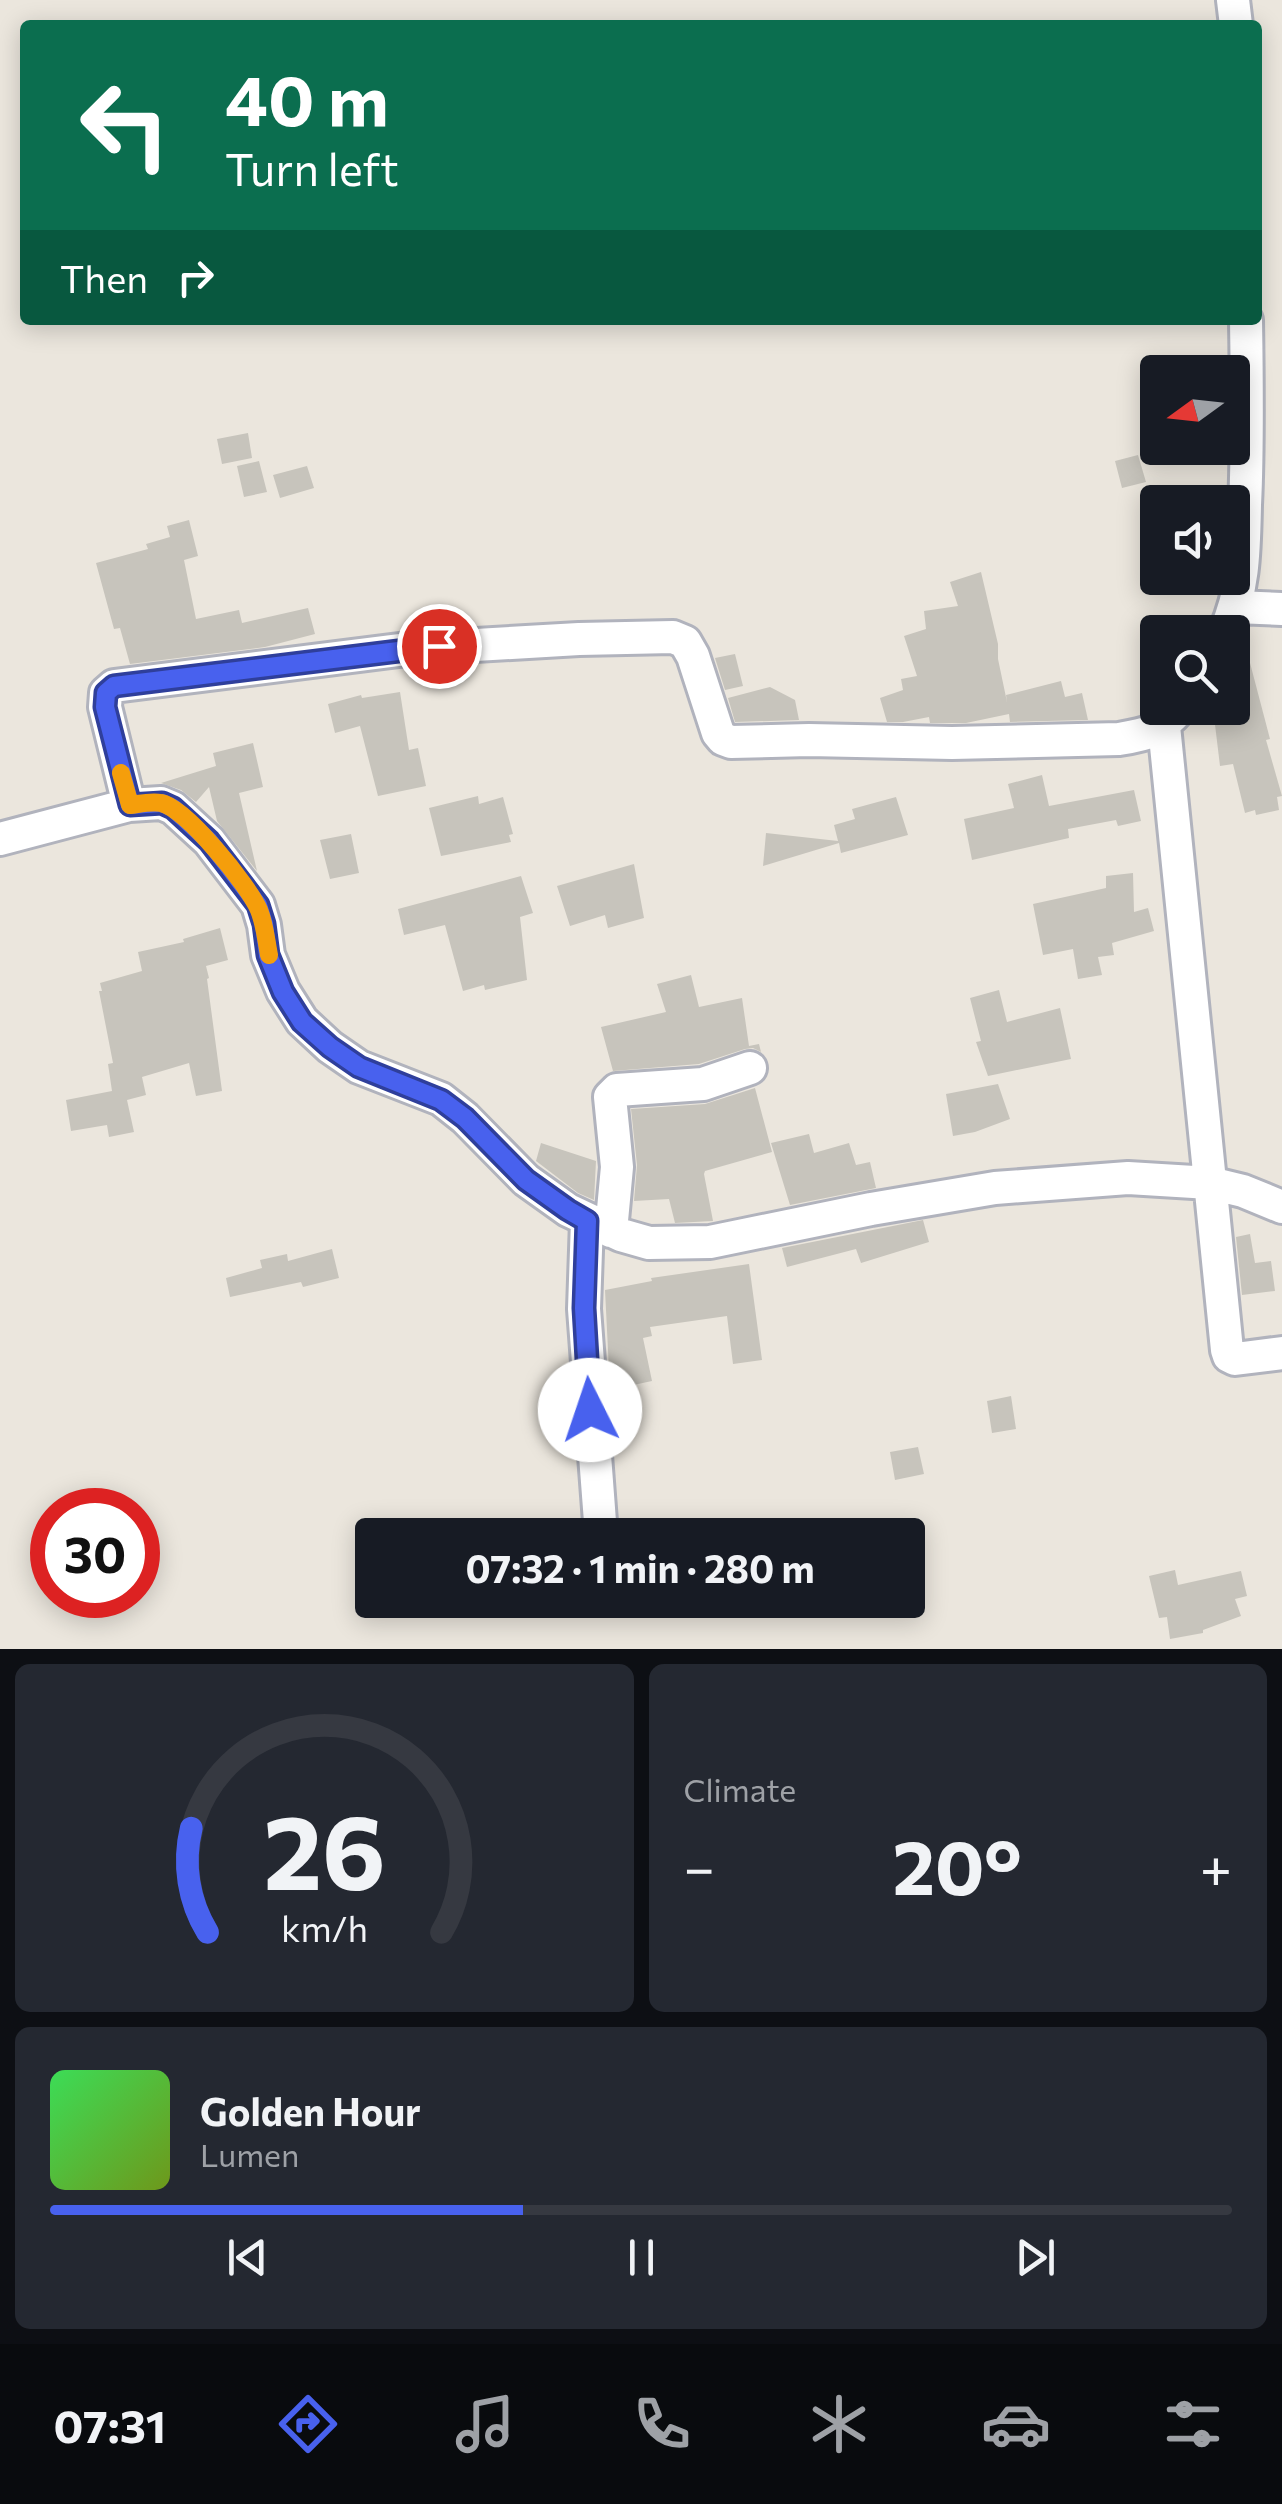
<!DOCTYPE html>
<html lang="en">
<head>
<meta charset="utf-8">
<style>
	:root { --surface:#171b24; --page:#242831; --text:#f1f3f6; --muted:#9ea1a6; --line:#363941; --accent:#4861ee }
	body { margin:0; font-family:Commissioner,sans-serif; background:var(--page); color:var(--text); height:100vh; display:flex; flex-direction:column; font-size:38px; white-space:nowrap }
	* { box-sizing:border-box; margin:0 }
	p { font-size:32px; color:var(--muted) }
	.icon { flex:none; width:55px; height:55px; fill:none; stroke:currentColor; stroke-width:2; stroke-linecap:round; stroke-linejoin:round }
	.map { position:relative; height:1649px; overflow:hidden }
	.drawer { display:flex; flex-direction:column; gap:15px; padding:15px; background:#0d0f14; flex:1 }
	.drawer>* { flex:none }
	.hud { position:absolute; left:20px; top:20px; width:1242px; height:305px; border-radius:10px; box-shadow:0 5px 25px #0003; background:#0b6e4f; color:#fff; overflow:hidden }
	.needle { width:65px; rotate:255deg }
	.controls { position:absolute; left:1140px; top:355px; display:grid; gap:20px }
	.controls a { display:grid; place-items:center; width:110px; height:110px; border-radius:10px; background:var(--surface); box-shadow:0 5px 25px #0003; font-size:50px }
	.speed { position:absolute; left:30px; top:1488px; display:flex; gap:20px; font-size:50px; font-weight:700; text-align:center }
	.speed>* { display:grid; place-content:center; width:130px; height:130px; border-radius:50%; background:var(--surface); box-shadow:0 5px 25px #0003; line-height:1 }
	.speed .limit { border:15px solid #d22; background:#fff; color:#111 }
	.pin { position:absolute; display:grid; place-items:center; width:85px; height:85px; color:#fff; margin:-42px; border:5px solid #fff; border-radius:50%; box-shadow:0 2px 10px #0007 }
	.me { position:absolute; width:110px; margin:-55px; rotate:356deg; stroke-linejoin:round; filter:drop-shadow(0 0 8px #0008) }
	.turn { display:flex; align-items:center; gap:35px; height:210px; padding:0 40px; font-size:45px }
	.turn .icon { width:130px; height:130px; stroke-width:2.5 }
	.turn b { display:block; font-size:70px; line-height:85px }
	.then { display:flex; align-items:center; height:95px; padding:0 40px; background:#0003; gap:20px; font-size:38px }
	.big { font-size:75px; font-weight:700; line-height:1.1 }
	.drawer .tile { flex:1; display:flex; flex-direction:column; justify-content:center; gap:15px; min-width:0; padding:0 35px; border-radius:15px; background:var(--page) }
	.drawer .dial { align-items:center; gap:0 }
	.dial svg { height:260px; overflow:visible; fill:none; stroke:var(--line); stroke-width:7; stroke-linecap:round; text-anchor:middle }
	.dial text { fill:var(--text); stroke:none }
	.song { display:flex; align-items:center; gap:30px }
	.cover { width:120px; height:120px; border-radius:15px; background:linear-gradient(135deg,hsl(130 70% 55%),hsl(80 70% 35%)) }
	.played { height:10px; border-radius:5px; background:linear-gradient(90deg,var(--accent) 40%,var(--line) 40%) }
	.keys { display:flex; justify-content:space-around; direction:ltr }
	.heat { display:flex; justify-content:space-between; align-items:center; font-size:55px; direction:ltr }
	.drawer .tiles { flex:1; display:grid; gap:15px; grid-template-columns:1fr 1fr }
	.tile:last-child { grid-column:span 2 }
	.trip { position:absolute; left:355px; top:1518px; width:570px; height:100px; border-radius:10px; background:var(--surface); box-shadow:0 5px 25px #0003; font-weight:700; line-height:100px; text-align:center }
	.tabs { display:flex; height:160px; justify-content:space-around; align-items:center; background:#090b0e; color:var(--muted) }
	.tabs .icon { width:70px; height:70px }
	.tabs .current { color:var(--accent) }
	.tabs b { font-size:45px; color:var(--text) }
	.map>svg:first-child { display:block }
	.building { fill:#c7c4bc }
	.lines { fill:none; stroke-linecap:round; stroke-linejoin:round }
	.minor-casing { stroke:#b1b3bd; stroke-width:38 }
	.minor { stroke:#fff; stroke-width:32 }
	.route-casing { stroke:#2f3f9b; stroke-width:25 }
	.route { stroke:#4861ee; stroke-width:18 }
	.slow { stroke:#f59e0b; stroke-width:18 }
</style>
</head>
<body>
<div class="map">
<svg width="1282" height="1649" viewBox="0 0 1282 1649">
	<rect width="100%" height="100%" fill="#ebe6dd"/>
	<!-- building -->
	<path class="building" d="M248,433L252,458L222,464L217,439Z
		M1138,455L1146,482L1122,488L1115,461Z
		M259,461L267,492L244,497L237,466Z
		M307,466L314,488L280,498L273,475Z
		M189,520L198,556L184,560L196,619L239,610L242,623L308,608L315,634L265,647L130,664L120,628L114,629L96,563L148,549L146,544L170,537L167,526Z
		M981,572L998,644V659L1007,702L1006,695L1061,681L1065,697L1082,693L1088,720L1010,722L1009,714L966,723H930L929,717L903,722H887L880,698L903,690L901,679L917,676L904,636L926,629L924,611L958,606L950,582Z
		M1244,640L1270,739L1266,740L1282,796L1277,797L1279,810L1256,815L1255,810L1245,813L1233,764L1220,766L1213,708H1232V650Z
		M735,654L743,686L725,690L715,658Z
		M770,687L795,700L799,720L735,722L728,698Z
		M400,692L409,750L418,748L426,786L378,796L360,726L335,733L328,704L361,695L362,698Z
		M253,743L263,787L239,793L257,871L217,821L209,787L196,802L181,790L161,783L216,766L213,753Z
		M1042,775L1049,806L1134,790L1141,821L1118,826L1116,820L1068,829L1069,838L972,860L964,819L1014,808L1008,784Z
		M478,796L479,804L503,797L513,834L509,835L511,842L441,856L429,808Z
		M896,797L908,835L841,853L839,843L763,866L766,833L838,841L834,825L855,819L852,809Z
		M351,834L359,873L330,879L320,840Z
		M634,864L644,918L608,928L605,915L570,926L557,886Z
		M1133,873L1134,912L1148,908L1154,931L1112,943L1114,955L1098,957L1102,975L1078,979L1073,949L1043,955L1033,904L1106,888V876Z
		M521,876L533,913L520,917L527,980L485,990L484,985L463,991L445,925L404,935L398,909Z
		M220,928L228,960L206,966L209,978L207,979L222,1091L196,1096L189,1063L142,1077L146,1095L127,1100L134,1132L109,1137L107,1125L71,1131L66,1100L112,1091L108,1064L113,1063L99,991H102L100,983L142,971L138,952L184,942L183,939Z
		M691,975L699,1007L742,998L749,1046L759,1044L761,1052L753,1048L745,1049L699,1064L613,1071L601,1027L666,1012L657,984Z
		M999,990L1007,1022L1060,1008L1071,1059L988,1076L976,1042L981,1041L970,998Z
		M998,1084L1010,1119L975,1132L953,1136L946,1094Z
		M755,1088L772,1152L705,1171L704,1174L713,1221L675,1223L669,1199L634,1201L637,1165L631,1109L705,1104Z
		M809,1134L814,1153L849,1143L856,1165L870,1162L876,1188L790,1205L771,1143Z
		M541,1143L596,1161L594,1200L578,1193L536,1161Z
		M923,1220L929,1242L861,1263L856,1249L787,1267L782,1248Z
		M1250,1234L1255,1263L1271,1261L1275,1291L1242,1295L1236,1237Z
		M332,1249L339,1278L303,1287L301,1282L230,1297L226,1278L262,1268L260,1260L287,1254L288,1261Z
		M749,1264L762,1360L733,1364L727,1316L650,1327L652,1336L643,1338L652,1381L610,1390L605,1290L652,1281L651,1278Z
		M1011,1396L1016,1429L992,1433L987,1401Z
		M918,1447L924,1474L895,1480L890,1452Z
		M1175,1570L1178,1585L1241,1571L1247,1596L1235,1599L1241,1616L1203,1630V1633L1170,1639L1167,1617L1159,1618L1149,1576Z"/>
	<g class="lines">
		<defs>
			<path id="minor" d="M1233,0L1236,25
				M1236,607L1282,609
				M1225,632C1244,589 1244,551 1245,505C1248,443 1247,382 1246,320
				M1164,726L1227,1350L1229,1356L1235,1359L1282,1353
				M129,805L105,707L106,693L114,686L407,649L579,639L673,637L685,642L693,656L718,733L723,739L731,742L809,740L952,743L1119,739C1150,734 1160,731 1180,708
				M0,839L129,805L161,803L173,808L209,841L258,905L264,925L268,955L283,991L302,1021L330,1047L359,1067L441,1099L465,1118L526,1180L568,1210L621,1235L649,1243L710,1242L871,1209L995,1188L1128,1178L1210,1183L1243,1191L1282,1207
				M587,1221L584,1309L601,1535
				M611,1231L617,1167L610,1097L617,1090L703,1084L750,1068"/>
		</defs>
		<!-- minor casing -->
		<use href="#minor" class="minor-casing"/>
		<!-- minor -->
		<use href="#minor" class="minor"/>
	</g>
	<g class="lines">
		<defs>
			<path id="route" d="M439,646L114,686L106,693L105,707L130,805L162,803L173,808L209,841L258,905L264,924L268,955L283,992L302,1022L330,1047L359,1067L441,1100L465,1118L526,1180L568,1210L587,1221L584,1308L590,1410"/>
		</defs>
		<!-- route casing -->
		<use href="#route" class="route-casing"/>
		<!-- route -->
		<use href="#route" class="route"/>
		<!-- slow -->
		<path class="slow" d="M121,773L130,805C139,804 151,801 161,803C185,807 249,886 259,910C265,925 266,940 269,955"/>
	</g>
</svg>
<div class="controls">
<a><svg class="needle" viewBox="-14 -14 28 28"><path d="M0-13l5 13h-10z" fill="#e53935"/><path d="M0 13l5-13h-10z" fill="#9ea1a6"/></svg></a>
<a><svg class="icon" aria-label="sound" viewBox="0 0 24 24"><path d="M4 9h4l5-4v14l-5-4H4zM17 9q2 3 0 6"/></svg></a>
<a><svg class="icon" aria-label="search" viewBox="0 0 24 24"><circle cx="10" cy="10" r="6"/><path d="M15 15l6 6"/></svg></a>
</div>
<div class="speed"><div class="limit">30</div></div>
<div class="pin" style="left:439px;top:646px;background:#d93025"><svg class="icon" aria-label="arrive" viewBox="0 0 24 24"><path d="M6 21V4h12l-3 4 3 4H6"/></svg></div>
<svg class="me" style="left:590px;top:1410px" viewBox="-20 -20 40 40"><circle r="19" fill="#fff"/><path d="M0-13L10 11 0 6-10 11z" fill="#4861ee"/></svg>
<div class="trip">07:32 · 1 min · 280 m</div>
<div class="hud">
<div class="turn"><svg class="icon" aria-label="left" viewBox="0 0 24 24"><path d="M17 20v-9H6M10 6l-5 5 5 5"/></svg><div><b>40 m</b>Turn left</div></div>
<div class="then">Then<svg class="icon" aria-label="right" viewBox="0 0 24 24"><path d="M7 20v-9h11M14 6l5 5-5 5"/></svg></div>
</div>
</div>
<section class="drawer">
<div class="tiles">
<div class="tile dial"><svg viewBox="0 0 100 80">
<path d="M14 69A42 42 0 1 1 86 69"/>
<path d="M14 69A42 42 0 0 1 9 37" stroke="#4861ee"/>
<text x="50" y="56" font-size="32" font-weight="700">26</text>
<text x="50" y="72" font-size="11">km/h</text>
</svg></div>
<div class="tile"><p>Climate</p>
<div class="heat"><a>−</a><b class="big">20°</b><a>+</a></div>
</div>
<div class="tile">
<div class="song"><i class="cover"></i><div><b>Golden Hour</b><p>Lumen</p></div></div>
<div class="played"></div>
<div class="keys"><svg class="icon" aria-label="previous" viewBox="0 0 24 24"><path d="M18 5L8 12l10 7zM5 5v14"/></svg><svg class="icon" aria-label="pause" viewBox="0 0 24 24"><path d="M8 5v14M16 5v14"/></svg><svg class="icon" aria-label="next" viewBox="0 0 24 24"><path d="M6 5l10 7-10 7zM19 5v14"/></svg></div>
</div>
</div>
</section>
<nav class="tabs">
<b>07:31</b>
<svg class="icon current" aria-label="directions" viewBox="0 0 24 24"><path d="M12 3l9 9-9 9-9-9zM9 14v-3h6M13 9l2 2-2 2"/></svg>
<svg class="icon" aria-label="music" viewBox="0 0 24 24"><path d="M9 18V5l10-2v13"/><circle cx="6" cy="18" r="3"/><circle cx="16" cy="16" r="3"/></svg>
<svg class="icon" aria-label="phone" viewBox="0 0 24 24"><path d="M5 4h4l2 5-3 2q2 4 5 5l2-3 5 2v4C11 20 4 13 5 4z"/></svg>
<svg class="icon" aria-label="climate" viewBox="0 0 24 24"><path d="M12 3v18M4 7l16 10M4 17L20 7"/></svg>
<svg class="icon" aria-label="car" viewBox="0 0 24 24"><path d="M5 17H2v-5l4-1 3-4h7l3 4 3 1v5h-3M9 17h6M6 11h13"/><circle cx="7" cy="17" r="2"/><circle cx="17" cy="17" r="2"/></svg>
<svg class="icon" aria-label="filters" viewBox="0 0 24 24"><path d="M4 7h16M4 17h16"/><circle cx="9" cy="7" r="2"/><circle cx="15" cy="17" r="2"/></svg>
</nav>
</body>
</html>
